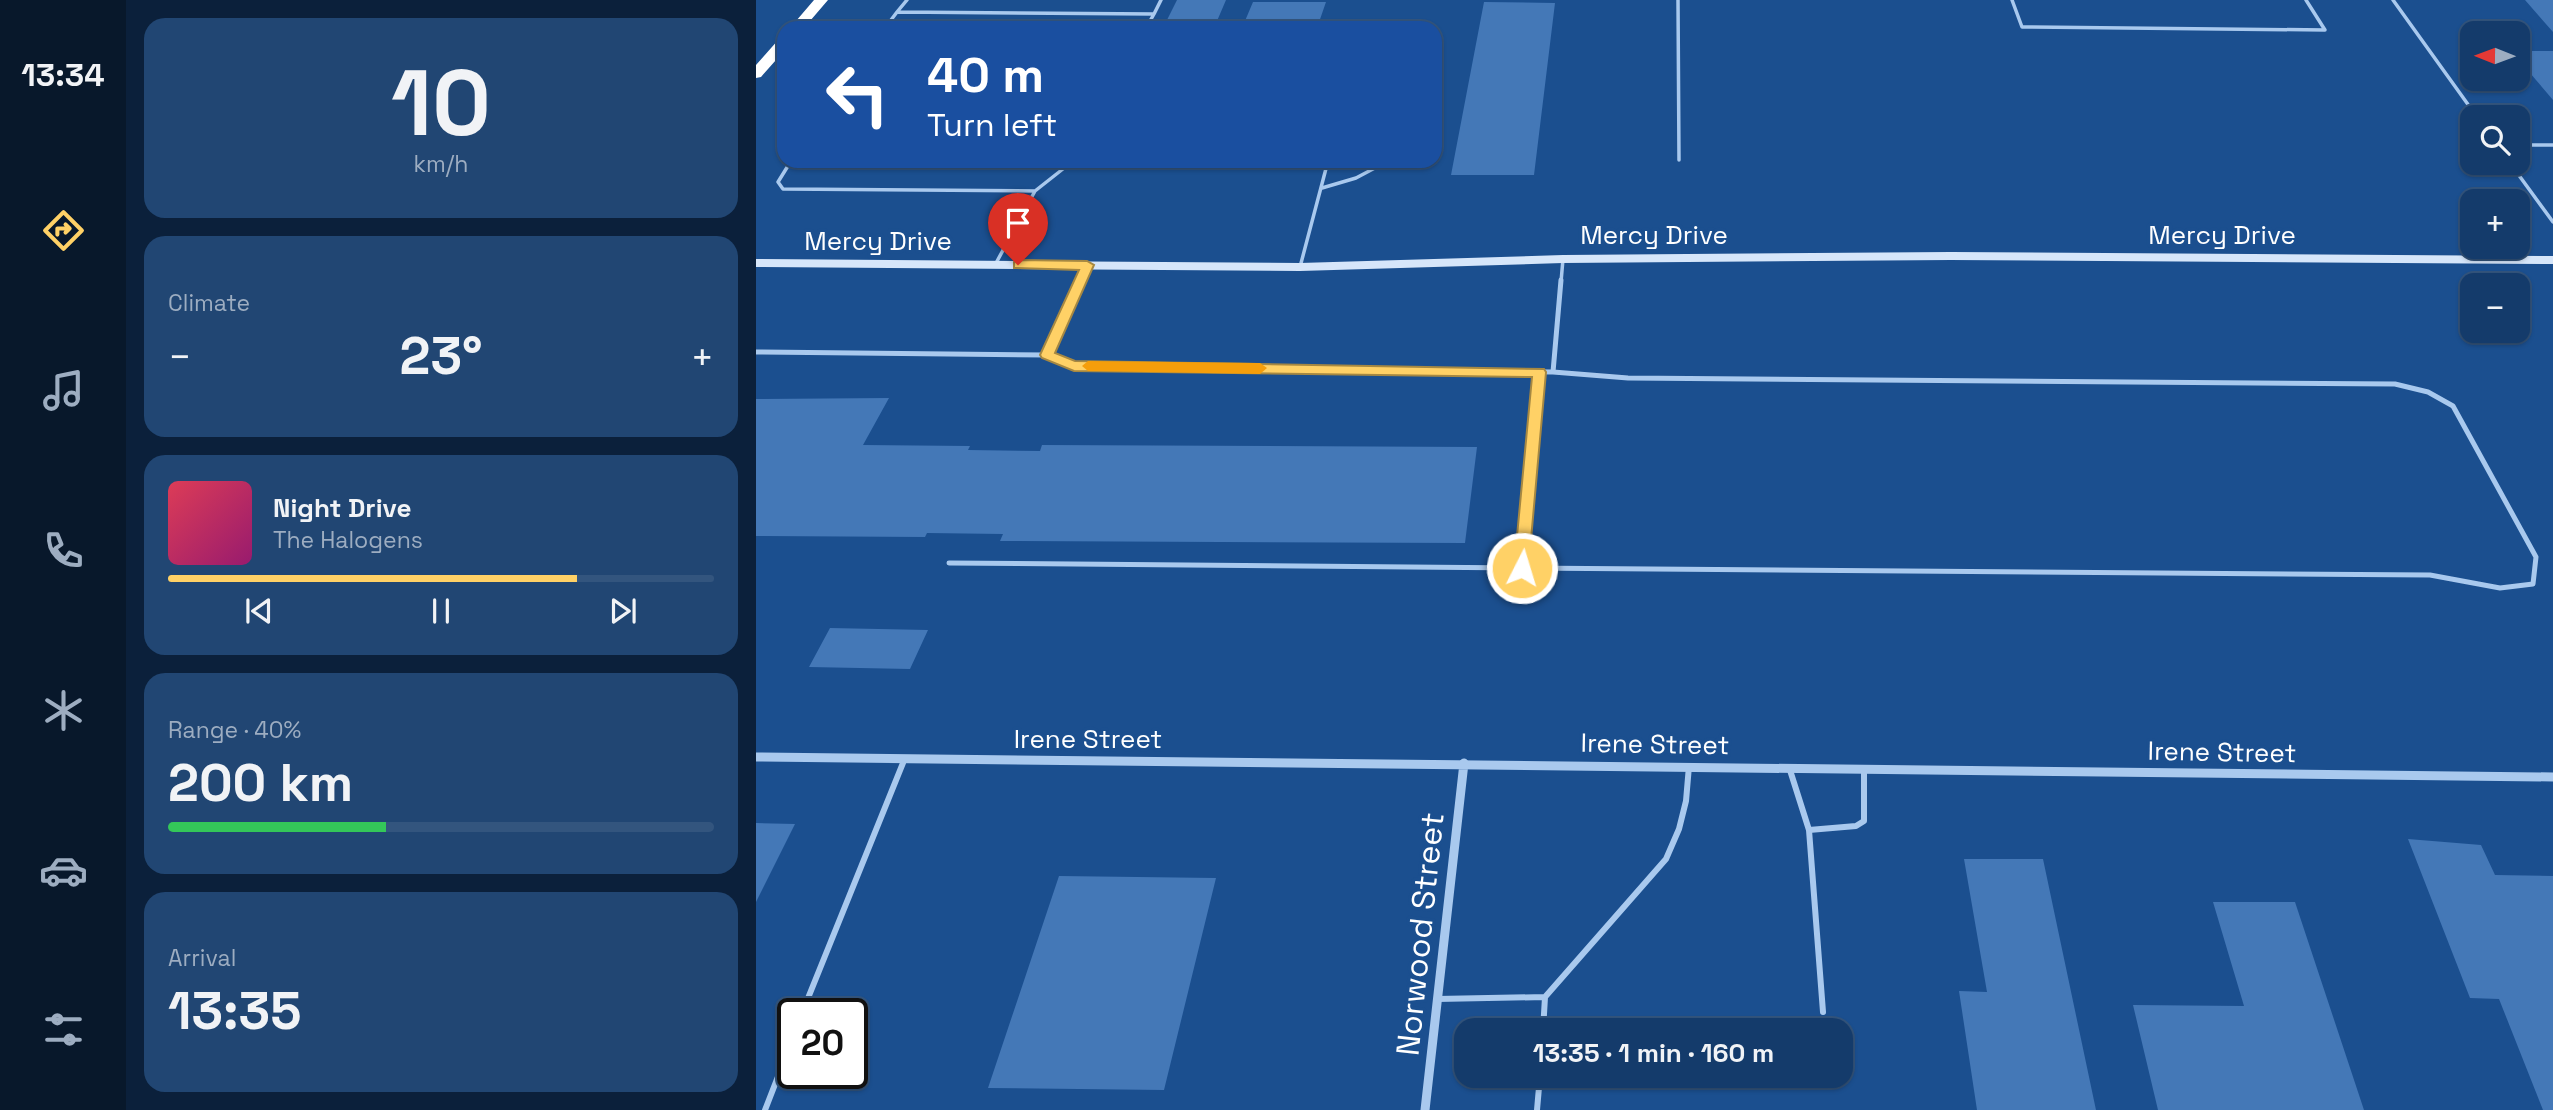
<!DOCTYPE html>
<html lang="en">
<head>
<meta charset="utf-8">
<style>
	:root { --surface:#143b6b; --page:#214673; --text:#f1f3f6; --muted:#9dadc1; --line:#33557e; --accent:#ffd166 }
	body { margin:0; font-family:"Space Grotesk",sans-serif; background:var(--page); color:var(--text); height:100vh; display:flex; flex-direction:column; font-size:26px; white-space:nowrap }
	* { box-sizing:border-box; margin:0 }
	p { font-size:23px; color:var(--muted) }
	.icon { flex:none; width:38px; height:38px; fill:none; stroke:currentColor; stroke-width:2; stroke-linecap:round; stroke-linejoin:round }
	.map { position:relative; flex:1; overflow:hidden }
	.details { display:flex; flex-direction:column; gap:18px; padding:18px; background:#0b203b; width:630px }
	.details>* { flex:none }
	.guide { position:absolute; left:21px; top:21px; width:665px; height:147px; border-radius:21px; box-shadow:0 2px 5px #0004,0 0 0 2px var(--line); background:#1a4fa0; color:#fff; overflow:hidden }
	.needle { width:46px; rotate:271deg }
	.buttons { position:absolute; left:1704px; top:21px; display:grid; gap:14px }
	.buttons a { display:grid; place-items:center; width:70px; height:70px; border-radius:14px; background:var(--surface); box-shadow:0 2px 5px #0004,0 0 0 2px var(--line); font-size:35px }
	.speed { position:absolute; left:21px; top:998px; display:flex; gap:14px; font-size:35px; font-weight:700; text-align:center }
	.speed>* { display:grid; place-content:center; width:91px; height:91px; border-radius:50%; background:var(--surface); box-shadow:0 2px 5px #0004,0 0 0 2px var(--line); line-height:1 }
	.speed .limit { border:4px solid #111; border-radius:10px; background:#fff; color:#111 }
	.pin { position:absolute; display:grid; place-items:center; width:60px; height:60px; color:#fff; margin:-72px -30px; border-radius:50% 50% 50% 0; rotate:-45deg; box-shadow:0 0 7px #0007 }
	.pin .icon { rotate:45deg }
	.me { position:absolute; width:77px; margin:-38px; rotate:5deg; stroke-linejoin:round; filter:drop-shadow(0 0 5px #0008) }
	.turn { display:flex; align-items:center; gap:24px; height:147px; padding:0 35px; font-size:32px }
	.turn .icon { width:91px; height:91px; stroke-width:2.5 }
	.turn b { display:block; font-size:49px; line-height:60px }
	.big { font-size:52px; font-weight:700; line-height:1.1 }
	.details .tile { flex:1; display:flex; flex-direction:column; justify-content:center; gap:10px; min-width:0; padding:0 24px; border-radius:21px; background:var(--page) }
	.details .dial { align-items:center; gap:0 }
	.dial b { font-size:91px; line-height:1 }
	.song { display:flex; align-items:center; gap:21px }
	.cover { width:84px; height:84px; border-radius:10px; background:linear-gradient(135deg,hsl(350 70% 55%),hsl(320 70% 35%)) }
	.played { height:7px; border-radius:4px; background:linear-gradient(90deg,var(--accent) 75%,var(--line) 75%) }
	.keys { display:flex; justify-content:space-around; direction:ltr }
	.heat { display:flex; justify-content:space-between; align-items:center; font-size:38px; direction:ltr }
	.charge { height:10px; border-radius:5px; background:linear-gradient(90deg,#34c759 40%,var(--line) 0) }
	.trip { position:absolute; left:698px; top:1018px; width:399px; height:70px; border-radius:21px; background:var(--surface); box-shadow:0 2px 5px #0004,0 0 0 2px var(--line); font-weight:700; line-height:70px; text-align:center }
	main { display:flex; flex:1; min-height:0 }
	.dock { display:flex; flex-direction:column; width:126px; justify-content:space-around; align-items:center; background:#08182b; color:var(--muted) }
	.dock .icon { width:49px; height:49px }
	.dock .on { color:var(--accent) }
	.dock b { font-size:32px; color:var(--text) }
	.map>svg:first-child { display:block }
	.building { fill:#4478b7 }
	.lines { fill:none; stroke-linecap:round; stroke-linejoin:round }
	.lane-far2 { stroke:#a9c9ee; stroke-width:3.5 }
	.lane-far1 { stroke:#a9c9ee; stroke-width:5 }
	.lane { stroke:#a9c9ee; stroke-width:6 }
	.street { stroke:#a9c9ee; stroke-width:9 }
	.secondary { fill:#d6e6fa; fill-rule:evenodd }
	.highway { fill:#fff; fill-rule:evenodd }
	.route { fill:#ffd166; stroke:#a68842; stroke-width:2 }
	.slow { fill:#f59e0b }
	.labels { text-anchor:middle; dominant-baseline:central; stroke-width:7; stroke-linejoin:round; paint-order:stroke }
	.street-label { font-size:26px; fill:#fff; stroke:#1b4f8f }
	.near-street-label { font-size:32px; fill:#fff; stroke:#1b4f8f }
</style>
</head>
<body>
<main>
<nav class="dock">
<b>13:34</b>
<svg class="icon on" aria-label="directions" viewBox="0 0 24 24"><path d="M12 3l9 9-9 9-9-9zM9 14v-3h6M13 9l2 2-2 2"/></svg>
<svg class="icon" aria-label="music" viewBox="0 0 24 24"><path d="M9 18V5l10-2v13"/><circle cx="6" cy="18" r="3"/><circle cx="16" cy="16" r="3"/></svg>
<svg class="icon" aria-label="phone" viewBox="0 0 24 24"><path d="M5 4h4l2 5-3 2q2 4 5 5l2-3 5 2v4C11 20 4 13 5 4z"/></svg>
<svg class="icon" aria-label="climate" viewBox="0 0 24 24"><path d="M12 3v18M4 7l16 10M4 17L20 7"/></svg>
<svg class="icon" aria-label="car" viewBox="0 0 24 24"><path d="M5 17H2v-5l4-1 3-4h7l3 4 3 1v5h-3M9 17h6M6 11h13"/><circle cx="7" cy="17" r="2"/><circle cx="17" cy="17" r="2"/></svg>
<svg class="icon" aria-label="filters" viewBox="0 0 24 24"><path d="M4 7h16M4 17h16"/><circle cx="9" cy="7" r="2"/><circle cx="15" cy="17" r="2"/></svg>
</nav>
<section class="details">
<div class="tile dial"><b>10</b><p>km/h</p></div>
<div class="tile"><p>Climate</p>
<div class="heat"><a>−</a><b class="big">23°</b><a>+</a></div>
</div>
<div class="tile">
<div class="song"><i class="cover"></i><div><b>Night Drive</b><p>The Halogens</p></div></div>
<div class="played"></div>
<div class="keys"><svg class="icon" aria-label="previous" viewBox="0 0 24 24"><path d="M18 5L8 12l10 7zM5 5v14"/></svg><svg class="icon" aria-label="pause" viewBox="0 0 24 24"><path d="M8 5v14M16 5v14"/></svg><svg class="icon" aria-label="next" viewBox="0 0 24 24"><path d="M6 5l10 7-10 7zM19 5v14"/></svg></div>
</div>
<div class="tile"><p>Range · 40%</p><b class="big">200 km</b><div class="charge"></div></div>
<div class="tile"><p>Arrival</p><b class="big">13:35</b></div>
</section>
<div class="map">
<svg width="1797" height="1110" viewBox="0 0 1797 1110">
	<rect width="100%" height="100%" fill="#1b4f8f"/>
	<!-- building -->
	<path class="building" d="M421,0H470L458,28H407Z
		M1769,0H1797V32Z
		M497,2H570L561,28H486Z
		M728,2L799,3L778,175H695Z
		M1762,51H1797V100L1762,59Z
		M341,161H398L396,165L339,164Z
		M431,161H516L514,166H429Z
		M133,398L107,445L214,446L212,450L284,451L286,445L721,447L709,543L244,541L247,534L171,533L169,537L0,536V399Z
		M74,628L172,630L154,669L53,667Z
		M0,823L39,824L0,902Z
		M1652,839L1725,845L1739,875L1797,876V1110H1787L1743,999L1714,998Z
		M1208,859H1287L1340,1110H1221L1203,991L1231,992Z
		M303,876L460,878L408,1090L232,1088Z
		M1457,902H1539L1608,1110H1402L1377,1005L1488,1006Z"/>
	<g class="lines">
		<!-- lane-far2 -->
		<path class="lane-far2" d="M151,0L141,12L398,14L390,28
			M922,0L923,160
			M1256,0L1266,27L1569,30L1550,0
			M1637,0L1721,117
			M398,14L405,0
			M129,28L141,12
			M1762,145H1797
			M35,161L22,182L27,189L279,191
			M1754,163L1797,222
			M566,188L600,178L632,161
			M239,265L279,191L317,161
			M544,267L572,161
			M324,282L331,265
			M805,282L807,259"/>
		<!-- lane-far1 -->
		<path class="lane-far1" d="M0,352L291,355L324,280
			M291,355L318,366L797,372L872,378L1639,384L1672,392L1697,406L1780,557L1777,584L1744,588L1674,575L766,568
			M797,372L805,280
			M193,563L766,568L783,372"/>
		<!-- lane -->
		<path class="lane" d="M1033,767L1053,830L1067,1012
			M1053,830L1100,826L1108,821V769
			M789,997L910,859L923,829L930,801L933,766
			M681,999L789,997L787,1031
			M46,1013L149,758
			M9,1110L37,1038
			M781,1110L784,1076"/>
		<!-- street -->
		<path class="street" d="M0,757L1797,777
			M669,1110L708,763"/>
		<!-- secondary -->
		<path class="secondary" d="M1195,252L1797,256V264L1195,260L807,263L544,271L0,267V259L544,263L807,255Z"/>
		<!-- highway -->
		<path class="highway" d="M58,0H72L48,28H34Z
			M28,38V51L5,77L0,78V65L23,39Z"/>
	</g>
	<!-- route -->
	<path class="route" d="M262,260L331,261L338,265L299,353L319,361L788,369L790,372L772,573H760L758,568L776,377L318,371L286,358L284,355L323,270L258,268V262Z"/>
	<!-- slow -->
	<path class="slow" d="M332,361L504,363L511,368L504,374L332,371L326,366Z"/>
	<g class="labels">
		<!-- street labels -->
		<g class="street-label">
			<text x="898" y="235">Mercy Drive</text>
			<text x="1466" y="235">Mercy Drive</text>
			<text x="122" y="241">Mercy Drive</text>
			<text x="332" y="739">Irene Street</text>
			<text transform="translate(899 744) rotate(1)">Irene Street</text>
			<text transform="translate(1466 752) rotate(1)">Irene Street</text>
		</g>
		<!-- near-street labels -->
		<g class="near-street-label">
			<text transform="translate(664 934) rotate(-84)">Norwood Street</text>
		</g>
	</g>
</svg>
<div class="buttons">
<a><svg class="needle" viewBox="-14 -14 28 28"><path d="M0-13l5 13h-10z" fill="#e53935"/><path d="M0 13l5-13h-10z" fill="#9dadc1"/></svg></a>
<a><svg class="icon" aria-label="search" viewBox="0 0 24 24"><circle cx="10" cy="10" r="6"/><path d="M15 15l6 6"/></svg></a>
<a>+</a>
<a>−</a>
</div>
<div class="speed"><div class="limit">20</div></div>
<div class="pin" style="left:262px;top:265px;background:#d93025"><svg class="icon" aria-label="arrive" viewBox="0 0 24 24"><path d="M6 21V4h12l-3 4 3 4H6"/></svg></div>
<svg class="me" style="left:766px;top:568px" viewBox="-20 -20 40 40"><circle r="17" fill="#ffd166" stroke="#fff" stroke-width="3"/><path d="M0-11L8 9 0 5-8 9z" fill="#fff"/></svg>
<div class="trip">13:35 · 1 min · 160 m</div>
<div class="guide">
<div class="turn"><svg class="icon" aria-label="left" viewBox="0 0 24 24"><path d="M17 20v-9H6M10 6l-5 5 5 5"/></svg><div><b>40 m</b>Turn left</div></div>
</div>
</div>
</main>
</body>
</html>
